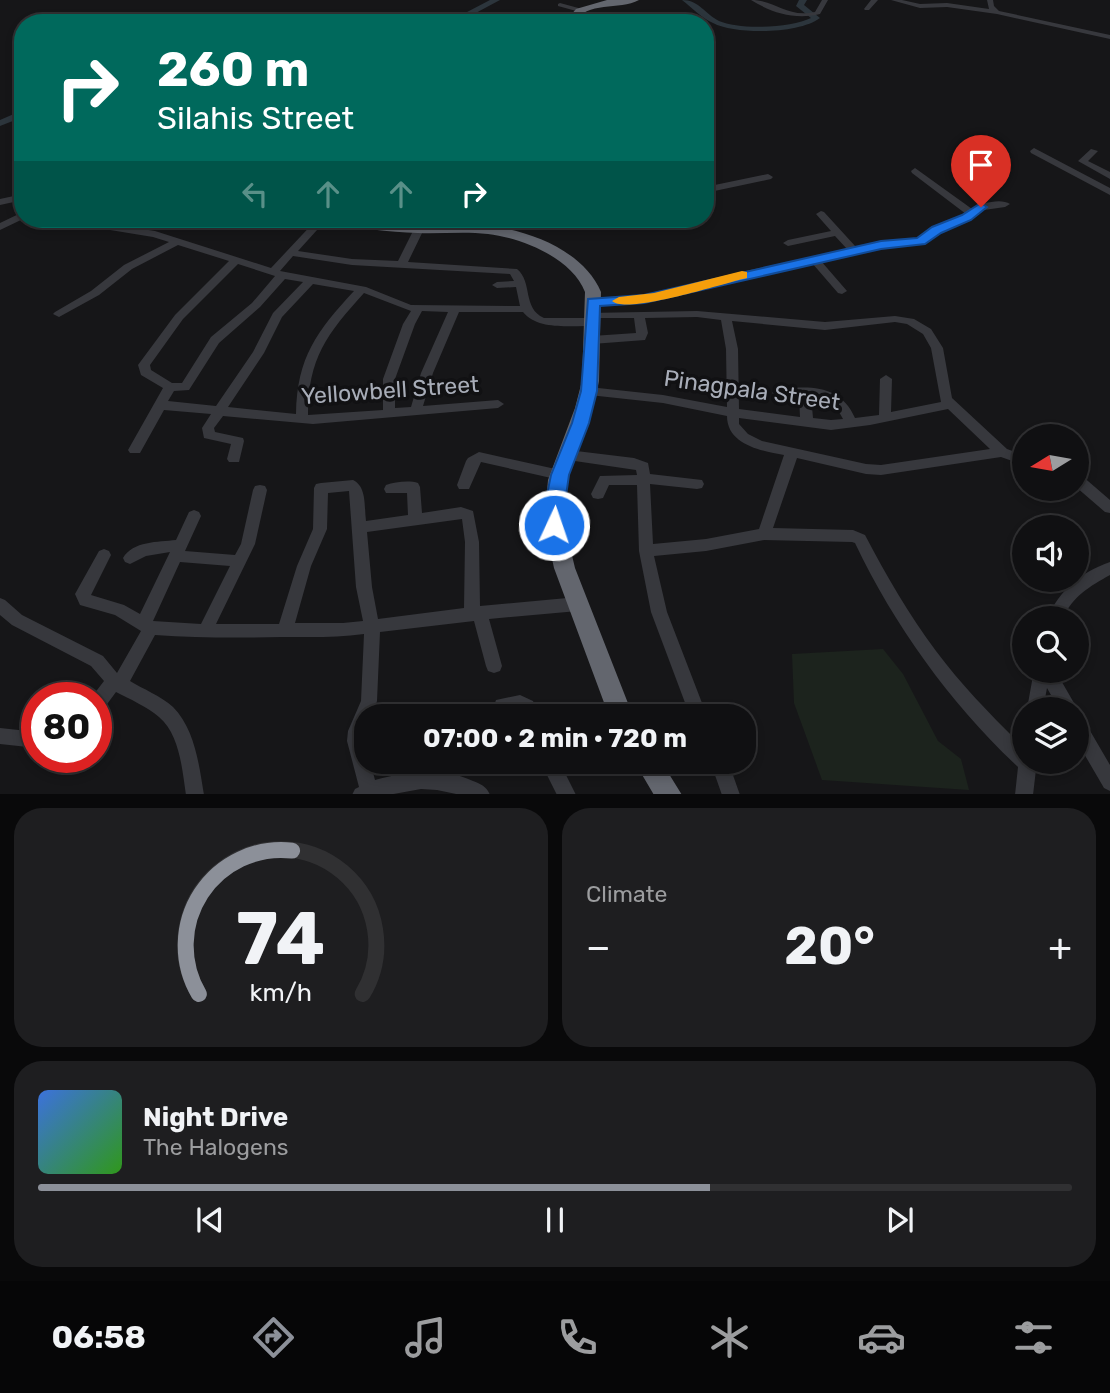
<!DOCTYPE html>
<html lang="en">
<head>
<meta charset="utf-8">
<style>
	:root { --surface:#101012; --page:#1e1e20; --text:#f1f3f6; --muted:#9c9d9f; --line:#303032; --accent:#8c9099 }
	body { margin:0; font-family:Rubik,sans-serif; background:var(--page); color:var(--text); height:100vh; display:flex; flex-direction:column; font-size:26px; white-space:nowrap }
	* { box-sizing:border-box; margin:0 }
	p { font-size:23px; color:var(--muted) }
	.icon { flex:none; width:38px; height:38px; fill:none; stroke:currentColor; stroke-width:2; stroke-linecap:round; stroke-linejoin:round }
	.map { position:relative; height:794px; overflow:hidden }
	.details { display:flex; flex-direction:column; gap:14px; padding:14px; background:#09090a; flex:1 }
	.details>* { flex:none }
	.guide { position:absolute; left:14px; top:14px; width:700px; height:214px; border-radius:28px; box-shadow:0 4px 10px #0003,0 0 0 2px var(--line); background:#00695c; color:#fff; overflow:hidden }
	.needle { width:46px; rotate:259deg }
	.buttons { position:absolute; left:1012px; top:424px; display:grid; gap:14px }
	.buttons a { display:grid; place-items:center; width:77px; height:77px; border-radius:50%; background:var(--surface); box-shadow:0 4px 10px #0003,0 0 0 2px var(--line); font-size:35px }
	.speed { position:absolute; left:21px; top:682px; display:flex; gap:14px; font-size:35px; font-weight:700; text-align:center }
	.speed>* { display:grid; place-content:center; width:91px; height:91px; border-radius:50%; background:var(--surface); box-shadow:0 4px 10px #0003,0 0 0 2px var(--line); line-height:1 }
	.speed .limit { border:10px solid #d22; background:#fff; color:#111 }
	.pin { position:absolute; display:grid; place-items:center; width:60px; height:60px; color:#fff; margin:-72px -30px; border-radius:50% 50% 50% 0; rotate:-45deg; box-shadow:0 0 7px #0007 }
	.pin .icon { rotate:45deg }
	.me { position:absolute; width:77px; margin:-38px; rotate:3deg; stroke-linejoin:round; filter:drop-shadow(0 0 5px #0008) }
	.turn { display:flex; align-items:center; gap:24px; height:147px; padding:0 28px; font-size:32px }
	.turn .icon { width:91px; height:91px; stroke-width:2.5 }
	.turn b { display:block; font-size:49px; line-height:60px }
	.lanes { display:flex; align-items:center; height:66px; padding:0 28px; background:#0003; justify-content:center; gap:35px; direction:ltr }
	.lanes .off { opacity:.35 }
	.big { font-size:52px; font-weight:700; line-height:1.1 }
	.details .card { flex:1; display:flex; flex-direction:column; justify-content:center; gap:10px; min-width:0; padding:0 24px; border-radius:28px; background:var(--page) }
	.details .dial { align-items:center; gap:0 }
	.dial svg { height:182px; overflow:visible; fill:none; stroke:var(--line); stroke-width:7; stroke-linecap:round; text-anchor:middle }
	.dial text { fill:var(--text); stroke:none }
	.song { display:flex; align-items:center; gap:21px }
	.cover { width:84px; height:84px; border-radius:10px; background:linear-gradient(135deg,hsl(220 70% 55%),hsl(110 70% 35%)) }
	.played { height:7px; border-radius:4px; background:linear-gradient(90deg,var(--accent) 65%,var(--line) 65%) }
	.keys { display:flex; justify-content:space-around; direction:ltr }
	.heat { display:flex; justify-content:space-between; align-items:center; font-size:38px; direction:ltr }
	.details .tiles { flex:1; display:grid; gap:14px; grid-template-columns:1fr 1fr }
	.card:last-child { grid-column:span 2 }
	.trip { position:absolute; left:354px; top:704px; width:402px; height:70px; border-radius:28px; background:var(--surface); box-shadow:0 4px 10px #0003,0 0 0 2px var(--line); font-weight:700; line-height:70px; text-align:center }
	.menu { display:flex; height:112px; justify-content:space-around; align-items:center; background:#060607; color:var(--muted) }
	.menu .icon { width:49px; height:49px }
	.menu .active { color:var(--accent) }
	.menu b { font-size:32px; color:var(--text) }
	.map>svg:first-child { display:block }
	.green { fill:#1c231d }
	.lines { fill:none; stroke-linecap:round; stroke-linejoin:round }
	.river { fill:#2c353c; fill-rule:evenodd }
	.minor { fill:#37383d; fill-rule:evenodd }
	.highway { fill:#63666e; fill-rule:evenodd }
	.route { fill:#1a73e8; stroke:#114b97; stroke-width:2 }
	.slow { fill:#f59e0b }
	.labels { text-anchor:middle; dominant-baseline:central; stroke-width:7; stroke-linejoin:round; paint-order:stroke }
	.street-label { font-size:23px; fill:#a8adb8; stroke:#111113 }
</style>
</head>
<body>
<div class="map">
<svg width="1110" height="795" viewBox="0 0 1110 795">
	<rect width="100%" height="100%" fill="#161618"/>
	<!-- green -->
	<path class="green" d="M883,649L903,674L938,741L961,759L969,790L822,780L794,703L792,654Z"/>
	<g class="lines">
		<!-- river -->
		<path class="river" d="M490,0H500L457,23H446Z
			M682,0C699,0 705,14 719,21C739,30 791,28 811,18L796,6L799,0H807L804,5L820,18C799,34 736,35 713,23C702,18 692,8 682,0Z
			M23,110V117L0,126V120Z"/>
		<!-- minor -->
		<path class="minor" d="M751,0C776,0 786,18 815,12L822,0H828L820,14C795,20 772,13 751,0Z
			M871,0H878L869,10H865L864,9Z
			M891,0H902L920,4L947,3L989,9L987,0H993L994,6L999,11L1110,35V39L997,14L947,7L920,8Z
			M560,3L582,9L583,10L580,12L558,6V4Z
			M521,15L569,19L572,21L566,23L519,18L518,17Z
			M705,74H708L712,76L705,79Z
			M1034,148L1110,188V195L1031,153L1030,151Z
			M1091,149L1098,151L1088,161L1110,172V179L1078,161Z
			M915,168L972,209C981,203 1001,198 1010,204L1005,207L984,210L970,220L939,232L924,243L881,248L821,261L847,291L842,294L838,293L812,263L733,280L654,300L593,305L588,302L593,299L654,294L732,274L847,249L835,236L788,246L783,243L788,240L831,231L816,214L821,211L824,212L856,247L881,242L917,238L933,228L966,214L912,173L911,171Z
			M768,174L773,177L771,179L705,193V187Z
			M23,194V200L0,205V199Z
			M23,212V219L0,230V223Z
			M56,219H78L155,231L271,268L317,219H327L298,251L352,259L398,261L414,229L419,226L424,229L408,262L517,269C533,282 522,308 544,318H593L599,322L593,326C570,325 539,331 523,312H459L433,373L423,406L498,400L504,404L498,408L313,424L223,416L214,428L215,432L243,438L244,441L239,462H229L227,459L231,444L204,438L202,428L211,414L164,410L140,453H130L128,450L163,388L141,375L138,365L175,315L229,261L178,245L132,269L99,295L59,317L53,314L55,312L91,291L124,265L169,242L153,237L61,222ZM293,256L352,265L510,274L514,281L497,282L492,285L497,288L516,287L520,306L411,305L366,287L280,271ZM238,264L275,276L252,303L211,337L182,383H172L151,370L150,365L183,319ZM285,279L303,282L273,313L253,352L216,406L168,401L174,391L189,390L219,343L260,307ZM313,284L354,291C317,331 297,357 296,414L228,407L264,353L282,317ZM364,293L411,311L403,324L383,379V410L308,415C308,358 327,334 364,293ZM422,311L448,312L421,373L411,407L395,408V379L415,324Z
			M194,219H207L218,225L216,227H210Z
			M697,311L825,322L895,316L914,319L931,329L943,348L952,398L1007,449L1024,455V465L1001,457L881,475L866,474L797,458L773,528L853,530L865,535C886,575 909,615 936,651C962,686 993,717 1024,748V761H1037L1033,795H1015L1018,767C951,704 895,627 855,543L852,542L764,540L706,551L654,556L667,612L707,716H690L651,612L639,551L637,485H609L603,498L598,499L593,498L591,494L600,476L637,475L636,470L568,460L563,458L561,455L563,452L568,450L634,458L648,463L650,474L702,480L704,484L702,488L697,489L650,484L653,544L706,539L759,529L784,455C762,451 727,445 727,416L663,403L589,395L583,391L589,387L663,395L727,407L726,349L721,320L697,317L645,318L648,333L645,340L592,344L586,340L592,336L636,333L634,318H593L587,315L589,313ZM732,321L825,330L895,322L907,324L923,334L931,348L941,402L891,412L892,379L886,375L880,379L879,415L855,418C843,391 821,386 793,388C785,388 778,388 772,393L778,397L799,396L800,417L739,409L738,349ZM811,396C827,398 836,405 843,419L831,420L813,418ZM948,409L990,449L881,465L866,464L762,441L748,434L739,424V418L831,430L870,425Z
			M479,452L560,470L565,471L567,475L565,479L560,480L481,462L469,489H459L457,485L466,461L468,458Z
			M1076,474L1081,475L1110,500V513L1105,512L1076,487Z
			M353,480C367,487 364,506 366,521L408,515L407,493H386L384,489L386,485C395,482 409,480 418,483L420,487L422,513L461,507L473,511L479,542L480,606L578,597L583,599L586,604L583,609L578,611L489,619L502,666L500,671L494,673L488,671L486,666L474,621L380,632L377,701L372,716H366V761H370L375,780C407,771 442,766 473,781C481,784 487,787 490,795H461L437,790L421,789L388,795H352L355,789L359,787L347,741L348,731L361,701L364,634C337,638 309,637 282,637C239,638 198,638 155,635L130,681C143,689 161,696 173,707C195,729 199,765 204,795H186C182,769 180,735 159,717C147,707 130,699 116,692L102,711L96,713V698H91L104,681L91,666L12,625L0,615V598L5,600L22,615L103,656L117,673L141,631L115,615L80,605L75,594L99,551L104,549L109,551L111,555L91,595L124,605L140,614L170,552L146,556L130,564L125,562L123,558C133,541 158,542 176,540L189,512L194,510L199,512L201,516L185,551L235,555L241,544L253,490L255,486L260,485L265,486L267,490L255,544L216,624H279L297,566L313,529L314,488L316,484L321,483ZM349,491L356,587L363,621L343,623H295L311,566L327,529L328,493ZM462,519L465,542L464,608L378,619L372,587L367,532ZM180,562L230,566L201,624L153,621Z
			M1110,562V575C1090,586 1072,597 1063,618H1047C1060,590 1081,572 1110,562Z
			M1034,670H1055L1074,703L1076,709H1059L1047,688L1043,709H1027Z
			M520,695L533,701L539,716H522L519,711L502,714L496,712L494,706L496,700Z
			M1076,715L1082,717L1110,765V791L1104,788L1076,740Z
			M0,728L37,732V748L0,744Z
			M540,761H559L576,795H557Z
			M710,761H728L740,795H722Z"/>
		<!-- highway -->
		<path class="highway" d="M607,0H639C619,11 587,0 574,23H564L576,9Z
			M320,219C352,217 384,223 416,225C437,226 459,223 480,225C524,228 583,249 601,292L599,381L593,408L567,480L564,522L575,568L633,716H609L554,568L544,522L548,480L575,408L582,381L585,292C572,258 522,238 488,234C464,231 441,234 418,233C388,232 357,228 327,223Z
			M634,761H661L682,795H654Z"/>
	</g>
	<!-- route -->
	<path class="route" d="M981,203L987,207L971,220L941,233L925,244L881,249L644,303L600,306L597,391L589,423L569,475L561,530L554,533L548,530L544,509L551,475L572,423L581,391L588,299L644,295L881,241L917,238L932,227L962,215Z"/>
	<!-- slow -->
	<path class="slow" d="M742,271L747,272V278C724,283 627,315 612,301L619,297L654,293Z"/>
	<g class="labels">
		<!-- street labels -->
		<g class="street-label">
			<text transform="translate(390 390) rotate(-4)">Yellowbell Street</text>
			<text transform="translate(752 390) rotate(8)">Pinagpala Street</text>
		</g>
	</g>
</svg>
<div class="buttons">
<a><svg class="needle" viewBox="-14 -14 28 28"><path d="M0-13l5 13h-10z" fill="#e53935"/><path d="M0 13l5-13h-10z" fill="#9c9d9f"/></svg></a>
<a><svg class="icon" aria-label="sound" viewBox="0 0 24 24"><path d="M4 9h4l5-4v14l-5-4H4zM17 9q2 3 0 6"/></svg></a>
<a><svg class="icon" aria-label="search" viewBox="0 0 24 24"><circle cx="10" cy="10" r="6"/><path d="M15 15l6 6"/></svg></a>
<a><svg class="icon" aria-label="layers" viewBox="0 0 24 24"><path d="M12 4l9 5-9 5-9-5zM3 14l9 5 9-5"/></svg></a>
</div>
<div class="speed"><div class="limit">80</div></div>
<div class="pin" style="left:981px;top:207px;background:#d93025"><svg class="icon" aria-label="arrive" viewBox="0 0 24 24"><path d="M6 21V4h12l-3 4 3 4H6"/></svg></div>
<svg class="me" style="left:554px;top:525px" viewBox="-20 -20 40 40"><circle r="17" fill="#1a73e8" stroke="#fff" stroke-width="3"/><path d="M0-11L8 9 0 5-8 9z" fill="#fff"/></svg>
<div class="trip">07:00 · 2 min · 720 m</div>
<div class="guide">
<div class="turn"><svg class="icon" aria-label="right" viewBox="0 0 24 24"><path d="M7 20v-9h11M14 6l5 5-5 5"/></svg><div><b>260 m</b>Silahis Street</div></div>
<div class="lanes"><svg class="icon off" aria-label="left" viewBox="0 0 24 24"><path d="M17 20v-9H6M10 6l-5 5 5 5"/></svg><svg class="icon off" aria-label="ahead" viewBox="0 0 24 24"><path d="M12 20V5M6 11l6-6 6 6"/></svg><svg class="icon off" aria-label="ahead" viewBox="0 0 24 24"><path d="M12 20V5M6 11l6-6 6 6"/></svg><svg class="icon" aria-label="right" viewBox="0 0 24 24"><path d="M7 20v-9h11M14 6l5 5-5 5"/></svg></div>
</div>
</div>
<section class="details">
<div class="tiles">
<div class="card dial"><svg viewBox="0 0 100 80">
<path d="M14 69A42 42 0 1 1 86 69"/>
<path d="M14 69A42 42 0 0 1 55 6" stroke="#8c9099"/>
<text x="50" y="56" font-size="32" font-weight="700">74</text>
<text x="50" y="72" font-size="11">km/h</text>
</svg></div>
<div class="card"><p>Climate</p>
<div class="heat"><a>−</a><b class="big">20°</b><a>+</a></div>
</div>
<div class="card">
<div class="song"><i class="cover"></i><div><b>Night Drive</b><p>The Halogens</p></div></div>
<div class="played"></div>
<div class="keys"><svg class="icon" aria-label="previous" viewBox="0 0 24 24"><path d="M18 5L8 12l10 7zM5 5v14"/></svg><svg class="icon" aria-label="pause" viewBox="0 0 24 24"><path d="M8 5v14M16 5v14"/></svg><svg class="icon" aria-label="next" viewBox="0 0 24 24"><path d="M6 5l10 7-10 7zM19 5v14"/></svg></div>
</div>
</div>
</section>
<nav class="menu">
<b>06:58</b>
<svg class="icon active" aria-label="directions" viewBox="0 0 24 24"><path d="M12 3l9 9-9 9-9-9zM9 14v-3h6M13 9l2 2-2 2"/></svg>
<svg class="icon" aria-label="music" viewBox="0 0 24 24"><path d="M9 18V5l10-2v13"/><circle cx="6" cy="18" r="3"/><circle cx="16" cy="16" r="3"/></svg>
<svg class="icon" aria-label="phone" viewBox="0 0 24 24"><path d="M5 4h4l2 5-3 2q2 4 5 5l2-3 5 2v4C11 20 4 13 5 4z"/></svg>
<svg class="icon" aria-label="climate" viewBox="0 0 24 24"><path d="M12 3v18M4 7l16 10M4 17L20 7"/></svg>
<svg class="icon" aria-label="car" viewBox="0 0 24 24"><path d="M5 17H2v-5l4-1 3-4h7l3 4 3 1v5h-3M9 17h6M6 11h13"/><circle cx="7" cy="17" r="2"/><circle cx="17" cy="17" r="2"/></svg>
<svg class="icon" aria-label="filters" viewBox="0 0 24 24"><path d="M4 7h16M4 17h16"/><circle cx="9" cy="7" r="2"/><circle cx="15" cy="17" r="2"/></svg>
</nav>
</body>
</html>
